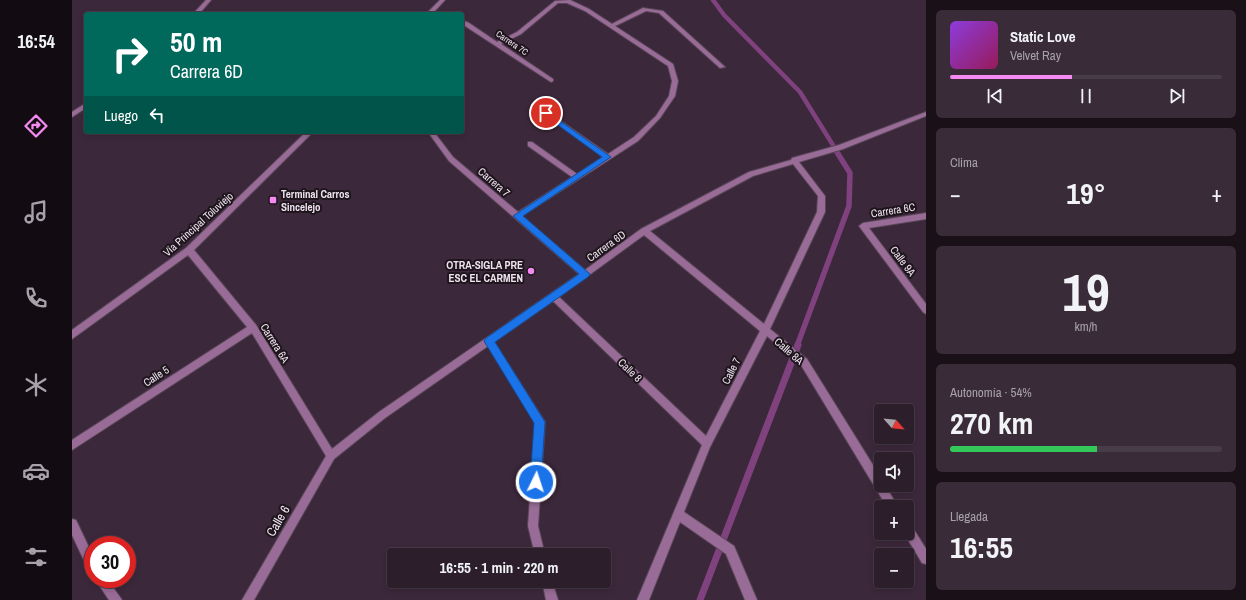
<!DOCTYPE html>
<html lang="es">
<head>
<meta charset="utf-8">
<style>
	:root { --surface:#2d1e2c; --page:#392b38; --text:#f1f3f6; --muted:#a7a2a9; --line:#483c48; --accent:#f389f1 }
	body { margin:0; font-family:"Archivo Narrow",sans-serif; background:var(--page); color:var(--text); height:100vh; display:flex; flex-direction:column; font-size:15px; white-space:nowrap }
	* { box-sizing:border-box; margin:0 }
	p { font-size:13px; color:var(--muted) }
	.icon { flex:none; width:22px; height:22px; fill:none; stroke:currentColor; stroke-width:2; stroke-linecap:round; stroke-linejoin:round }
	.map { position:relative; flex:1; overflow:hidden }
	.panel { display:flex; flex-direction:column; gap:10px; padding:10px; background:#191018; width:320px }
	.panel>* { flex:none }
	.top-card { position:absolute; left:12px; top:12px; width:380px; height:122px; border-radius:4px; box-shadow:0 2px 6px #0003,0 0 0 1px var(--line); background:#00695c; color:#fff; overflow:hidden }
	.needle { width:26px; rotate:117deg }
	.fabs { position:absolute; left:802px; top:404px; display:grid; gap:8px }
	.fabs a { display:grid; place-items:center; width:40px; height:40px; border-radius:4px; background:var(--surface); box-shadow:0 2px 6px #0003,0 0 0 1px var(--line); font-size:20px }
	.speed { position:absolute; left:12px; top:536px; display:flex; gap:8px; font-size:20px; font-weight:700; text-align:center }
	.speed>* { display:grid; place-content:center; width:52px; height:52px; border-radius:50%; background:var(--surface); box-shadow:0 2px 6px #0003,0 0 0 1px var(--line); line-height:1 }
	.speed .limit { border:6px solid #d22; background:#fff; color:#111 }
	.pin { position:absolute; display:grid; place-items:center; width:34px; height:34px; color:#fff; margin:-17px; border:2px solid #fff; border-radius:50%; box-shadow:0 1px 4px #0007 }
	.me { position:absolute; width:44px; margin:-22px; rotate:4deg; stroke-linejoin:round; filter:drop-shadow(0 0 3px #0008) }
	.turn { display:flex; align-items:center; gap:14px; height:84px; padding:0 20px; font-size:18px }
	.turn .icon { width:52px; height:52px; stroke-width:2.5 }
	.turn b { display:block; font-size:28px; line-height:34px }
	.then { display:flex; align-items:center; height:38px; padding:0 20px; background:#0003; gap:8px; font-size:15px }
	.big { font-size:30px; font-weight:700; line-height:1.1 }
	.panel .tile { flex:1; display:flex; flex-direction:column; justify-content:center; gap:6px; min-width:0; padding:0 14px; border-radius:6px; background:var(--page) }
	.panel .dial { align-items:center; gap:0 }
	.dial b { font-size:52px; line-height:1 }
	.song { display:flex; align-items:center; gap:12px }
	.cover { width:48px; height:48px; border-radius:6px; background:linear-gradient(135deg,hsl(270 70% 55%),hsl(330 70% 35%)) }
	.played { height:4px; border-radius:2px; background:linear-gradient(90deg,var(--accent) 45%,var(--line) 45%) }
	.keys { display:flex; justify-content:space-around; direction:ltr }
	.heat { display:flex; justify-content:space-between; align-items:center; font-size:22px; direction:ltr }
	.charge { height:6px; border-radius:3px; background:linear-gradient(90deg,#34c759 54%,var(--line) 0) }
	.trip { position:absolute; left:315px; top:548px; width:224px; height:40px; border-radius:4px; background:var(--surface); box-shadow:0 2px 6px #0003,0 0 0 1px var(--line); font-weight:700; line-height:40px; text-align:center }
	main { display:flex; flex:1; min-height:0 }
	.tabs { display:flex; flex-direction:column; width:72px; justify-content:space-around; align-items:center; background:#120c12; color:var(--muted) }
	.tabs .icon { width:28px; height:28px }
	.tabs .on { color:var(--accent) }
	.tabs b { font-size:18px; color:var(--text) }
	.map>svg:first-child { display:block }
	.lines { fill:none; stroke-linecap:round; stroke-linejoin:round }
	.stream-far2 { stroke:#80417f; stroke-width:4.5 }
	.stream-far1 { stroke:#80417f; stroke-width:5.5 }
	.stream { stroke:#80417f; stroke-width:7 }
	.minor-casing { stroke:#594658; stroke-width:2 }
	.minor { fill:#986c96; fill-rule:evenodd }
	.route { fill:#1a73e8; stroke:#114b97 }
	.poi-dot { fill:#f389f1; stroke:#1e151d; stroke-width:1.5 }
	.labels { text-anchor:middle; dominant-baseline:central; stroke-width:4; stroke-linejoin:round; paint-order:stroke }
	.far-street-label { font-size:9px; fill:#efe3ef; stroke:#1e151d }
	.street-label { font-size:11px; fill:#efe3ef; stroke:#1e151d }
	.poi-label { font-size:11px; font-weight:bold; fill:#efe3ef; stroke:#1e151d; text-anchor:start }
	.near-street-label { font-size:13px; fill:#efe3ef; stroke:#1e151d }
</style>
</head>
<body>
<main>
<nav class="tabs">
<b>16:54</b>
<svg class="icon on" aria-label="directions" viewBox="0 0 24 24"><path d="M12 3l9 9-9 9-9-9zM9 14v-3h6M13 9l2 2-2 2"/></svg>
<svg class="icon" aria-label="music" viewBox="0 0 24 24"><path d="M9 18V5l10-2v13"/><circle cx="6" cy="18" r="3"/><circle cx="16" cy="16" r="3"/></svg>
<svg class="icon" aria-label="phone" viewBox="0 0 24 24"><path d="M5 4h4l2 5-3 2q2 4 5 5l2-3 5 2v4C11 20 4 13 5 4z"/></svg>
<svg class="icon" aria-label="climate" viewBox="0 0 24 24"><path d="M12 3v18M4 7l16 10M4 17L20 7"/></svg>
<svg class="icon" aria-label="car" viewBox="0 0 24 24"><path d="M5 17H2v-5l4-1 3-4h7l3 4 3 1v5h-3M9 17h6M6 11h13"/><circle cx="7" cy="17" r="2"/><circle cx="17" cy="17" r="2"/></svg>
<svg class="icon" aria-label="filters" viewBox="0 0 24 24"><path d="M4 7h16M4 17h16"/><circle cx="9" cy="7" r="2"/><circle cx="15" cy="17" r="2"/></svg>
</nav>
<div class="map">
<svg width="854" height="600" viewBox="0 0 854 600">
	<rect width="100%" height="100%" fill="#3c283b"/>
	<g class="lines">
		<!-- stream-far2 -->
		<path class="stream-far2" d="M641,0L652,15L728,92L764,150"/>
		<!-- stream-far1 -->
		<path class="stream-far1" d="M725,346L777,206L778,173L763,149"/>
		<!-- stream -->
		<path class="stream" d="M628,600L726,345"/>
		<defs>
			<path id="minor" d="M134,0H139L127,14H121Z
				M368,0H373L360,14H354Z
				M498,0L517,9L540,24L571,8L591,11L653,67L648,68L587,13L574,11L543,26L601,64L606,81L603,96L588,118L566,141L450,216L513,270L569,229L677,172L719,160L720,158L767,145L854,112V116L771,149L727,162L753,196V212L698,329L735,359L809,478V485H813L826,507H815L729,365L695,336L638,447L612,512L662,546L685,600H673L654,554L608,522L577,600H565L630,445L481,301L422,342L473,422L466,526L473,555H463L456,526L463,423L416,346L313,418L262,459L182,600H170L254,456L180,333L0,450V440L175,327L116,255L0,339V330L114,248L234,132H241L122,250L184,325L260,449L307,412L507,274L377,161L356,132H362L381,157L446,212L500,177L456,146V142H460L505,174L531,157L472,114V112H476L536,154L562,137L584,116L597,96L600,81L596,66L513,11L495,3H486L449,34L429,44L481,79V81L479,82L390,24V20L397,23L425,42L445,32L483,1ZM721,164L746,196L745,212L692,324L578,231L681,176ZM572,235L688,331L634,436L487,297Z
				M14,103V108L0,117V112Z
				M854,213V219L797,228L854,304V314L851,312L787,226L791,223Z
				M0,519L4,520L21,556V572L17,571L0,535Z
				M835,524L839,525L854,549V564L850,563L832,533H835Z
				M23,579H35L50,600H37Z
				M470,581H480L486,600H474Z"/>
		</defs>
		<!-- minor casing -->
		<use href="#minor" class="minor-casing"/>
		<!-- minor -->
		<use href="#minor" class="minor"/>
	</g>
	<!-- route -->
	<path class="route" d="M474,111L539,157L451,216L518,274L516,277L423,342L473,422L469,482L467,486L464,487L460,486L458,482L462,423L412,341L414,338L507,274L441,216L530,157L472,115L471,113Z"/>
	<!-- markers -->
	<g class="poi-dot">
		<rect x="197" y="196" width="8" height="8" rx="2"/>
		<circle cx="459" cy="271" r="4"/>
	</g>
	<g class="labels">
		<!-- far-street labels -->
		<g class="far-street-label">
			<text transform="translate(440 43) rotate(34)">Carrera 7C</text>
		</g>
		<!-- street labels -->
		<g class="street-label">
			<text transform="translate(422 182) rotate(41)">Carrera 7</text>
			<text transform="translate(821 210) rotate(-9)">Carrera 6C</text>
			<text transform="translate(126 224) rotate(-42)">Vía Principal Toluviejo</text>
			<text transform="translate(534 246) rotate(-36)">Carrera 6D</text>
			<text transform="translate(831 261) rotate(53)">Calle 9A</text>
			<text transform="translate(203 343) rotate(58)">Carrera 6A</text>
			<text transform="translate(717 351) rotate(41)">Calle 8A</text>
			<text transform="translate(558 370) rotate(44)">Calle 8</text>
			<text transform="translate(659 371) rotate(-63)">Calle 7</text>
			<text transform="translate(84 376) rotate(-33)">Calle 5</text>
		</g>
		<!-- poi labels -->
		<g class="poi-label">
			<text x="209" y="194">Terminal Carros<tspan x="209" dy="13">Sincelejo</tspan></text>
			<text x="451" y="265" text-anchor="end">OTRA-SIGLA PRE<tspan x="451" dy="13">ESC EL CARMEN</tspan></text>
		</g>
		<!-- near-street labels -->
		<g class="near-street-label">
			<text transform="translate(206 521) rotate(-60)">Calle 6</text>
		</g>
	</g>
</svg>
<div class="fabs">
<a><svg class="needle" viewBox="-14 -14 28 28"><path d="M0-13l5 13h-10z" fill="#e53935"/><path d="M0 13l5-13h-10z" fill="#a7a2a9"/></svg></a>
<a><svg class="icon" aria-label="sound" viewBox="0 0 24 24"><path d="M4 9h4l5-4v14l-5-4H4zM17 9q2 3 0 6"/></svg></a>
<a>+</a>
<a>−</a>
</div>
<div class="speed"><div class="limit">30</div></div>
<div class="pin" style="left:474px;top:113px;background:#d93025"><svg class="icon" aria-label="arrive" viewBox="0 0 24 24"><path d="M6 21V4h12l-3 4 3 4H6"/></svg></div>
<svg class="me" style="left:464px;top:482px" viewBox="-20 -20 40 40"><circle r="17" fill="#1a73e8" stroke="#fff" stroke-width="3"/><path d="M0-11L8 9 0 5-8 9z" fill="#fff"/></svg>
<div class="trip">16:55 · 1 min · 220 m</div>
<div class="top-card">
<div class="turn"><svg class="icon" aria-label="right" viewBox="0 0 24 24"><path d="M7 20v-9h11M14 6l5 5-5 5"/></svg><div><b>50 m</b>Carrera 6D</div></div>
<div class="then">Luego<svg class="icon" aria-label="left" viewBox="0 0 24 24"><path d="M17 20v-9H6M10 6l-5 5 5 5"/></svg></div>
</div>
</div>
<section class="panel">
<div class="tile">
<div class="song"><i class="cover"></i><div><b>Static Love</b><p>Velvet Ray</p></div></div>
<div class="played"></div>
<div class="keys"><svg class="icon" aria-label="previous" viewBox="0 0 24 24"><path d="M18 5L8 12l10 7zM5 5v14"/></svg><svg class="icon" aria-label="pause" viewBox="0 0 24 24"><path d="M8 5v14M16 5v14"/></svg><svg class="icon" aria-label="next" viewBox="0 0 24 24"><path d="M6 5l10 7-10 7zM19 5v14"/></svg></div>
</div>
<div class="tile"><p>Clima</p>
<div class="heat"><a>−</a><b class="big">19°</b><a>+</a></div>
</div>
<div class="tile dial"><b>19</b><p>km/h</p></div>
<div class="tile"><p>Autonomía · 54%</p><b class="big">270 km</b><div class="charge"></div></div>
<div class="tile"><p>Llegada</p><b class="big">16:55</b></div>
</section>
</main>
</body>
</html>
